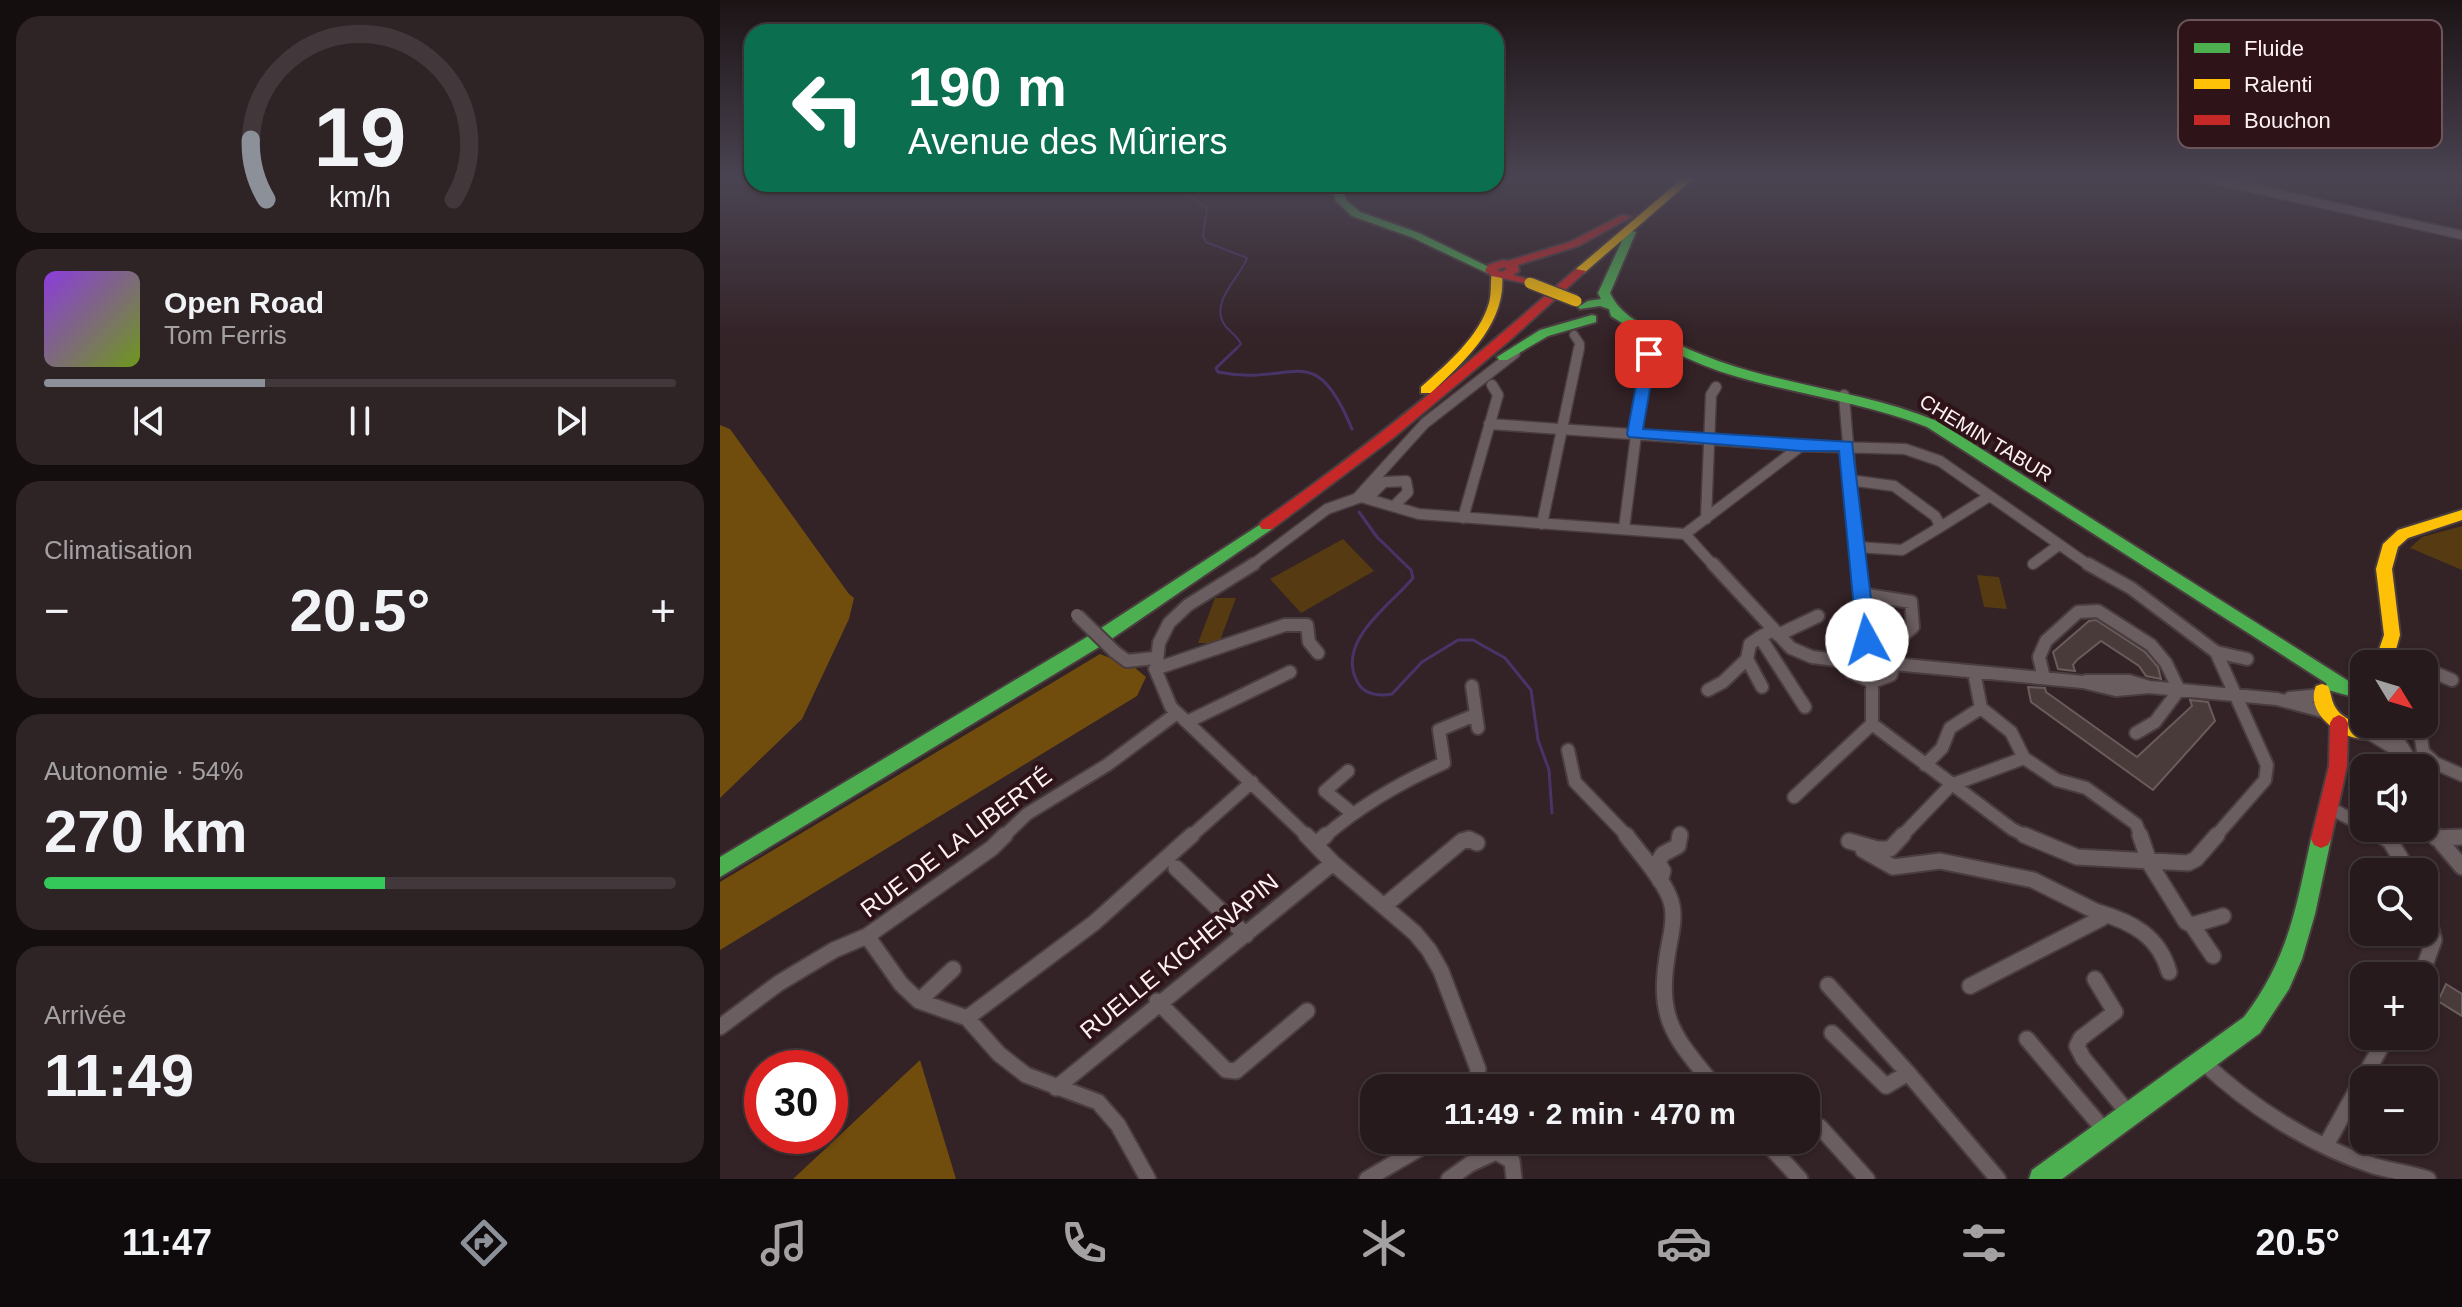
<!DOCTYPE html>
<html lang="fr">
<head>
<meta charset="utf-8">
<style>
	:root { --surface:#261a1c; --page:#2e2325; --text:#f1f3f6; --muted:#a4a1a3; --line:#42383b; --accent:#8c9099 }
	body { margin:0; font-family:Arial,sans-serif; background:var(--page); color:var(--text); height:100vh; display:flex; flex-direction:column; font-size:30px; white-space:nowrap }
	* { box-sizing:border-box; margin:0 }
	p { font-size:26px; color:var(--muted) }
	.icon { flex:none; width:44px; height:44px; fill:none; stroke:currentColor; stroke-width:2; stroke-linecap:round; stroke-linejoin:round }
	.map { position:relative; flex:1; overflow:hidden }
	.sheet { display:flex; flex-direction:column; gap:16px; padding:16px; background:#150e0f; width:720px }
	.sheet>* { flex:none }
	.hud { position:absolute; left:24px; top:24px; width:760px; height:168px; border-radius:24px; box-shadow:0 2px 6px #0004,0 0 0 2px var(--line); background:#0b6e4f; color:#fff; overflow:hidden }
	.needle { width:52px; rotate:128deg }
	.fabs { position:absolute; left:1630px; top:650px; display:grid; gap:16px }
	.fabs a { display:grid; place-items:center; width:88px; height:88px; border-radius:16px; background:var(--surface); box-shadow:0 2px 6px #0004,0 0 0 2px var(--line); font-size:40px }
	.speed { position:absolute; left:24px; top:1050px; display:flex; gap:16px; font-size:40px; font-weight:700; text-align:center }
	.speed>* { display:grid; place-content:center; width:104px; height:104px; border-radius:50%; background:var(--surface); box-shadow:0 2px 6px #0004,0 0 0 2px var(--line); line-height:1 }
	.speed .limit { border:12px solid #d22; background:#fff; color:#111 }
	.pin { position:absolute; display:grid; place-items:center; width:68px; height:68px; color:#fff; margin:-34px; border-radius:16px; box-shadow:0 4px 12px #0006 }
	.me { position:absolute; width:88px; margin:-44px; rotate:354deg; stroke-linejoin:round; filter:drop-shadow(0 0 6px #0008) }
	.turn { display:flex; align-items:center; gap:28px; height:168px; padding:0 32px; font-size:36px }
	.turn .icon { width:104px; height:104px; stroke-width:2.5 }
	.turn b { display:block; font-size:56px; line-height:68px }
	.big { font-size:60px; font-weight:600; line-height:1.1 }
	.sheet .tile { flex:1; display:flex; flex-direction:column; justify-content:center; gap:12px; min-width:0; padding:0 28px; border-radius:24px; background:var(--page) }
	.sheet .dial { align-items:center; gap:0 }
	.dial svg { height:208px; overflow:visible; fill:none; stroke:var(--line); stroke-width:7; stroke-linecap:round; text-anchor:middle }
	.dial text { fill:var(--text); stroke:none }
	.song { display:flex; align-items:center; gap:24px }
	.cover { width:96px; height:96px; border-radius:12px; background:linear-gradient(135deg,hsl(270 70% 55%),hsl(80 70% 35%)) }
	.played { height:8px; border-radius:4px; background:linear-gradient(90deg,var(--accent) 35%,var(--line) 35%) }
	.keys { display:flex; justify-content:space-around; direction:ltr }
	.heat { display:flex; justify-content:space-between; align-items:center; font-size:44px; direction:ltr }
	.charge { height:12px; border-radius:6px; background:linear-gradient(90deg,#34c759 54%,var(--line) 0) }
	.trip { position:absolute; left:640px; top:1074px; width:460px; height:80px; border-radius:24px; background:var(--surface); box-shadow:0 2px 6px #0004,0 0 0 2px var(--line); font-weight:600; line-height:80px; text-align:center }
	.dock { display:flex; height:128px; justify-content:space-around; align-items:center; background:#0f0a0b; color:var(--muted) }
	.dock .icon { width:56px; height:56px }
	.dock .selected { color:var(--accent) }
	.dock b { font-size:36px; color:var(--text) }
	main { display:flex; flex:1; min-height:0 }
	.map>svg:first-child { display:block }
	.green { fill:#563a11 }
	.forest { fill:#704c0d }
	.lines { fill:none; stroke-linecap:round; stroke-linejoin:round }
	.stream-far1 { stroke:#493468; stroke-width:2 }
	.stream { stroke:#493468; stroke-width:3 }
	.building { fill:#483b3a; stroke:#6b5c5c; stroke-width:2 }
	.street-far3-casing { stroke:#4a3d40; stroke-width:11 }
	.street-far2-casing { stroke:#4a3d40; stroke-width:13 }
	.street-far1-casing { stroke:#4a3d40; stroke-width:16 }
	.street-casing { stroke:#4a3d40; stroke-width:19 }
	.fast-casing { stroke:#4a3d40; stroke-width:4 }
	.slow-casing { stroke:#4a3d40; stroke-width:4 }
	.jam-casing { stroke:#4a3d40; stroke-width:4 }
	.street-far3 { stroke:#6b5e61; stroke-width:8 }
	.street-far2 { stroke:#6b5e61; stroke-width:10 }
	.street-far1 { stroke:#6b5e61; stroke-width:12 }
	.street { stroke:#6b5e61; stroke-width:15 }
	.fast { fill:#4caf50; fill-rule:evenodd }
	.slow { fill:#ffc107; fill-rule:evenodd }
	.jam { fill:#c62828; fill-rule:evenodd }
	.street-bridge-casing { stroke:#4a3d40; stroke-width:16; stroke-linecap:butt }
	.slow-bridge-casing { stroke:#4a3d40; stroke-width:14; stroke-linecap:butt }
	.street-bridge { stroke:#6b5e61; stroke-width:12 }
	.slow-bridge { stroke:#ffc107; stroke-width:11 }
	.route { fill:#1a73e8; stroke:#114b97; stroke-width:2 }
	.labels { text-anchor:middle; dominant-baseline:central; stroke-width:8; stroke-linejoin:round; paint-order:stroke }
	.street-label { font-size:20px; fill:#fdf1f3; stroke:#2e1319 }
	.near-street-label { font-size:24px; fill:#fdf1f3; stroke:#2e1319 }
	.key { fill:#2e1319; stroke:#6c565a; stroke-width:2 }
	.key-label { font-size:22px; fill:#fdf1f3 }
</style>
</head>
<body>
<main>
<section class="sheet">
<div class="tile dial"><svg viewBox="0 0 100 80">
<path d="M14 69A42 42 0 1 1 86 69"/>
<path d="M14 69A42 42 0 0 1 8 46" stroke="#8c9099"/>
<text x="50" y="56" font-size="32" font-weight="700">19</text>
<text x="50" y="72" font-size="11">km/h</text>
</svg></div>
<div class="tile">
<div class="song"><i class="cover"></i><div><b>Open Road</b><p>Tom Ferris</p></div></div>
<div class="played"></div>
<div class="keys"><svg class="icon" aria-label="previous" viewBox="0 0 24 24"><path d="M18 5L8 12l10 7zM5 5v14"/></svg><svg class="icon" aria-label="pause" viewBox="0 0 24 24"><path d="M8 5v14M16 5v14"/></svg><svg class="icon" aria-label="next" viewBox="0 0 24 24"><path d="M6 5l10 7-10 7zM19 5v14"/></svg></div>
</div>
<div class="tile"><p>Climatisation</p>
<div class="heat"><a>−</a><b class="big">20.5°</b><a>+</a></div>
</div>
<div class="tile"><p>Autonomie · 54%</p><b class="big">270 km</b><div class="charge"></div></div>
<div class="tile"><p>Arrivée</p><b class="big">11:49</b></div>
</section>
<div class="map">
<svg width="1742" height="1179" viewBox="0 0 1742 1179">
	<rect width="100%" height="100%" fill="#332226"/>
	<!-- green -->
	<path class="green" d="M1742,526V570L1690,548L1702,537Z
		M623,539L654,571L581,613L550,579Z
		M1257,575L1279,577L1287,609L1264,607Z
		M495,598H516L499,643H478Z"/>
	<!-- forest -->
	<path class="forest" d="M0,425L10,429L129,594L134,598L129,619L82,719L0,798Z
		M380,654L414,667L426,677L417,696L0,950V882Z
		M200,1060L236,1179H73Z"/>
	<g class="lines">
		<!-- stream-far1 -->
		<path class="stream-far1" d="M457,184L461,191L487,208L483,236L486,242L527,258C520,278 490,301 504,324C509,332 517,335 521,344L515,350"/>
		<!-- stream -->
		<path class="stream" d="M517,348L496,368L498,372C574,388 593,335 632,429
			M639,512L657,537L691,570L693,578C671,605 614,642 638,683C645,695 660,696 672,694L702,662L738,640H753L785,658L811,690L818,740L829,770L832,813"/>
	</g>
	<!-- building -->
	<path class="building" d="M1376,620L1425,652L1438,667L1441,679L1426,676L1419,666L1381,641L1357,660L1353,665L1355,671L1338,669L1333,652L1369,621Z
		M1308,687L1325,688L1326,692L1417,757L1472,706L1470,700L1488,702L1495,721L1433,790L1311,702Z
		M1726,984L1742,994V1016L1718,1001Z"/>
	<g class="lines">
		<defs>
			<path id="street-far3" d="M1486,178L1742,235
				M854,335L860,344L859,350"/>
			<path id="street-far2" d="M1124,395L1138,566
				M769,424L1081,446
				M1129,480L1174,486L1215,516L1219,523L1217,529L1182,550L1137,547
				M649,497L664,482L686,481L688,492L674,506
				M637,498L705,423L795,353
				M743,518L778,395L772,385
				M986,519L991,395L996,387
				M822,524L859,348
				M904,529L926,357L933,351
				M1217,529L1268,497
				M965,534L1081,446L1185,449L1220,461L1370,566
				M965,534L994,566
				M1313,564L1339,545
				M531,566L607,509L641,497L699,514L965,534"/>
			<path id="street-far1" d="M534,564L468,605L449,623L439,643L436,671L451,707L588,837
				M993,564L1071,648L1092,657L1125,661
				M1138,564L1147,644
				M1368,564L1411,588L1496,652L1547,765L1545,780L1495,837
				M1141,594L1191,602L1193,627L1165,651
				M1053,630L1040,637L1085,707
				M1058,635L1098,616
				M1040,637L1030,644L1027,659L1042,687
				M1140,644C1156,645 1167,650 1174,664L1171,675L1152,682L1131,672L1126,655Z
				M395,652L407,661L434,658
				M1496,652L1527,659
				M1668,653L1694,664
				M1174,664L1363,682L1396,690L1429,687
				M1704,668L1732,680
				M435,669L565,625H587L589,642L598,653
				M1324,678L1319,657L1326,641L1358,612L1378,611L1431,645L1446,663L1459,690L1435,722L1416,733
				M1366,681H1409L1429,687L1557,699L1606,712
				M752,686L758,728
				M1704,688L1707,669
				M988,690L1003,682L1027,659
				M1570,698L1601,695
				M1261,708L1291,732L1304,758
				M467,722L570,672
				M1152,724L1292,829L1308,837
				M1668,724L1695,768
				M1699,724L1703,752L1715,763L1742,775
				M1649,733L1682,753
				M848,750L855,782L908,837
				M1205,765L1222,748L1230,728L1261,708L1254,672
				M628,771L605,791L632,813
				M1074,797L1152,724V682
				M1608,807L1644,826
				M1704,812L1716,837
				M1648,828L1664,837
				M283,837L307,814L387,765L457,713
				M470,837L532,782
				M604,837C641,805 679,783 724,763L719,730L755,715
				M959,837L960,833
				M1181,837L1231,785L1304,758L1337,780L1366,788L1416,824L1421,837
				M1730,837H1742"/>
			<path id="street" d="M586,835L613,863L695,933L709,950L721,971L758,1069L756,1088
				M906,835C920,854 940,875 949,896C957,913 951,934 948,951C936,1021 954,1036 996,1088
				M1304,835L1357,857L1468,863L1476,859L1497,835
				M1420,835L1430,864L1466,922L1472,925L1503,916
				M1661,835L1670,841L1689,872
				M1715,835L1742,867
				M1716,838L1742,837
				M1129,841L1157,849H1170L1183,835
				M596,844L606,835
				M1143,850L1173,867L1220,861L1313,880L1377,912L1382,918L1250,986
				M456,868L526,935
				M940,881L943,871L938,862L943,854L958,846L960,835
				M664,906L742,841L749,839L757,843
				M1378,912C1412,922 1439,936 1449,972
				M1472,925L1493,956
				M147,936L181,984L199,1001L247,1018L279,1054L306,1075L378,1102L398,1125L428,1179
				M1701,976L1714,940L1704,903
				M1375,979L1395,1012L1361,1038L1357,1046L1363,1058L1409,1114
				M1108,985L1188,1073
				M199,1001L233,969
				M437,1001L506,1070L516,1071L587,1011
				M247,1018L374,923L472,835
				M0,1027L59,983L114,950L147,936L272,848L285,835
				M1112,1033L1166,1086L1188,1073L1278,1179
				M1307,1039L1385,1131
				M1482,1061C1529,1106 1592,1146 1654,1166C1672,1171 1690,1173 1708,1179
				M336,1088L613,863
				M1086,1135L1100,1127L1147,1179
				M1044,1140L1080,1179
				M1075,1144L1080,1140
				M1606,1145L1667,1036
				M647,1179L714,1140
				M729,1179L750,1164L776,1152L792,1161L794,1179"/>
			<path id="fast" d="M611,184H621L626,200L640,212L699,233L777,271L767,273L691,237L632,216L616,201Z
				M907,230L916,232L890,293C900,314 919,323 940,335C1003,370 1071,381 1140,397C1166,403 1192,411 1217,421L1630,682L1644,686V700L1608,690L1606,683L1207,427C1146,403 1081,395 1018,377C972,364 930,341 891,316L889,309L880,306L860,309L858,307L868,301L881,299L878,293Z
				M872,315L876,316V322L828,336L787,360H779L777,357L820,330Z
				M547,520L555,525L552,529L384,644L0,877V857L372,634Z
				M1601,830L1608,833L1611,839L1595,914L1582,959L1569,989L1540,1033L1342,1179H1309L1312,1170L1524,1017C1568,959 1576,909 1591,839L1594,833Z"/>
			<path id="slow" d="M963,178H974L864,273H856V269Z
				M772,272L782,274C787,324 744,361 711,393H701V387C727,364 759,337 769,303C772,292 770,282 772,272Z
				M1742,510V520L1688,538L1678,547L1672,569L1680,635L1672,664H1654L1664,635L1656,569L1663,544L1678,530Z
				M1602,684L1608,686C1611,692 1611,699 1614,705C1625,727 1654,724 1674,724C1654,761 1580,723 1596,686Z"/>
			<path id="jam" d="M902,215L911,217L858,246L798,265L799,271L793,275L814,281V285L772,276L765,271L768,265L783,260L788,261L850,242ZM784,267L787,269L781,272L777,270Z
				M856,269L866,271L789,341L673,438L552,529H542L539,525L542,521C652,444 755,358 856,269Z
				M1619,715L1625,718L1628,723L1627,766L1611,839L1608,845L1601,848L1594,845L1591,839L1609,766L1610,723L1613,718Z"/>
		</defs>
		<!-- street-far3 casing -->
		<use href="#street-far3" class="street-far3-casing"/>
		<!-- street-far2 casing -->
		<use href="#street-far2" class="street-far2-casing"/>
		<!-- street-far1 casing -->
		<use href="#street-far1" class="street-far1-casing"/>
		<!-- street casing -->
		<use href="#street" class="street-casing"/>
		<!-- fast casing -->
		<use href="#fast" class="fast-casing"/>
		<!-- slow casing -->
		<use href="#slow" class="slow-casing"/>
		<!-- jam casing -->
		<use href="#jam" class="jam-casing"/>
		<!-- street-far3 -->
		<use href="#street-far3" class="street-far3"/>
		<!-- street-far2 -->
		<use href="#street-far2" class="street-far2"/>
		<!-- street-far1 -->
		<use href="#street-far1" class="street-far1"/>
		<!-- street -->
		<use href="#street" class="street"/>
		<!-- fast -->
		<use href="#fast" class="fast"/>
		<!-- slow -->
		<use href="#slow" class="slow"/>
		<!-- jam -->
		<use href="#jam" class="jam"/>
		<defs>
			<path id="street-bridge" d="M357,615L395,652"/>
			<path id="slow-bridge" d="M810,283L856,301"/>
		</defs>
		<!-- street-bridge casing -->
		<use href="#street-bridge" class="street-bridge-casing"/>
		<!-- slow-bridge casing -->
		<use href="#slow-bridge" class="slow-bridge-casing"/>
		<!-- street-bridge -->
		<use href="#street-bridge" class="street-bridge"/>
		<!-- slow-bridge -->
		<use href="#slow-bridge" class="slow-bridge"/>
	</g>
	<!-- sky -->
	<linearGradient id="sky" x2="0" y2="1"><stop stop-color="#1c1315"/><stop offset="0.52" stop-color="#4a4452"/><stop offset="1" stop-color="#4a4452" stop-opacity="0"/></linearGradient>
	<rect width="1742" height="343" fill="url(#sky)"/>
	<!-- route -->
	<path class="route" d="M929,349L936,354L923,429L1132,442L1156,640L1153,646H1140L1137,640L1119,451H1081L909,437L907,434L922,354Z"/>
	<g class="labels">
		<!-- street labels -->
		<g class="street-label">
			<text transform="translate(1266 438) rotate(31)">CHEMIN TABUR</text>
		</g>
		<!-- near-street labels -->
		<g class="near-street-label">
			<text transform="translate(236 842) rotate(-37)">RUE DE LA LIBERTÉ</text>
			<text transform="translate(459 956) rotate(-39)">RUELLE KICHENAPIN</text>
		</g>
	</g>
	<!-- legend -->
	<rect x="1458" y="20" width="264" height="128" rx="12" class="key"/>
	<rect x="1474" y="43" width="36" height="10" fill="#4caf50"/>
	<rect x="1474" y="79" width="36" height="10" fill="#ffc107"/>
	<rect x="1474" y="115" width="36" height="10" fill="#c62828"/>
	<g class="key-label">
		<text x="1524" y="56">Fluide</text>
		<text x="1524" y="92">Ralenti</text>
		<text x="1524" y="128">Bouchon</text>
	</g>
</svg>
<div class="fabs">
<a><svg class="needle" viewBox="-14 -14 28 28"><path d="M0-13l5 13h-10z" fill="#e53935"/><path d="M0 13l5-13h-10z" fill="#a4a1a3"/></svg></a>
<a><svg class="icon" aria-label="sound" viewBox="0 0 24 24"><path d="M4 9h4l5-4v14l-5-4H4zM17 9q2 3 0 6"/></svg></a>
<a><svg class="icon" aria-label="search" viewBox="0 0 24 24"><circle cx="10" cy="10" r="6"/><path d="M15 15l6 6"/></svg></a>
<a>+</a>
<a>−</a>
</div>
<div class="speed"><div class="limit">30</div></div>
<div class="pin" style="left:929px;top:354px;background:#d93025"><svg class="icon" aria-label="arrive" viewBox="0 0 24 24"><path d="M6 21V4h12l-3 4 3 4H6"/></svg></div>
<svg class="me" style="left:1147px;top:640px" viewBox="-20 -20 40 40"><circle r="19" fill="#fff"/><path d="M0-13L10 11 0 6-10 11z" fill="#1a73e8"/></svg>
<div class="trip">11:49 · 2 min · 470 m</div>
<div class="hud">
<div class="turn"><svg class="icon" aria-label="left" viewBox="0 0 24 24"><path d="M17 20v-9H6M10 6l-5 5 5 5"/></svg><div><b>190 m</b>Avenue des Mûriers</div></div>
</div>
</div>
</main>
<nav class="dock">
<b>11:47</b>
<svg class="icon selected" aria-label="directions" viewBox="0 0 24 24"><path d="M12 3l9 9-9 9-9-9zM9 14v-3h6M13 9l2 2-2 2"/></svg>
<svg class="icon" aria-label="music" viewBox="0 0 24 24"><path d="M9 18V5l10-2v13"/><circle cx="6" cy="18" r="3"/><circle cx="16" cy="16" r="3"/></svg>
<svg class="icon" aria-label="phone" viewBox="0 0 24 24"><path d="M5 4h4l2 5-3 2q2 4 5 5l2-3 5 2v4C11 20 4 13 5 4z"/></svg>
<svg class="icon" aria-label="climate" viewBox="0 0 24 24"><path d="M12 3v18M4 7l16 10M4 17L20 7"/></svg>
<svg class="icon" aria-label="car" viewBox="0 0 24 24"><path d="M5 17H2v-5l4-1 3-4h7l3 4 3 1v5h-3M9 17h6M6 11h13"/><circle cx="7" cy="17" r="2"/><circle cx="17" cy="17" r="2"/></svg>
<svg class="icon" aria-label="filters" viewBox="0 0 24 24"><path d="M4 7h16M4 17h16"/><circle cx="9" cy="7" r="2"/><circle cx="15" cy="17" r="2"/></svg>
<b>20.5°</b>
</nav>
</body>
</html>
